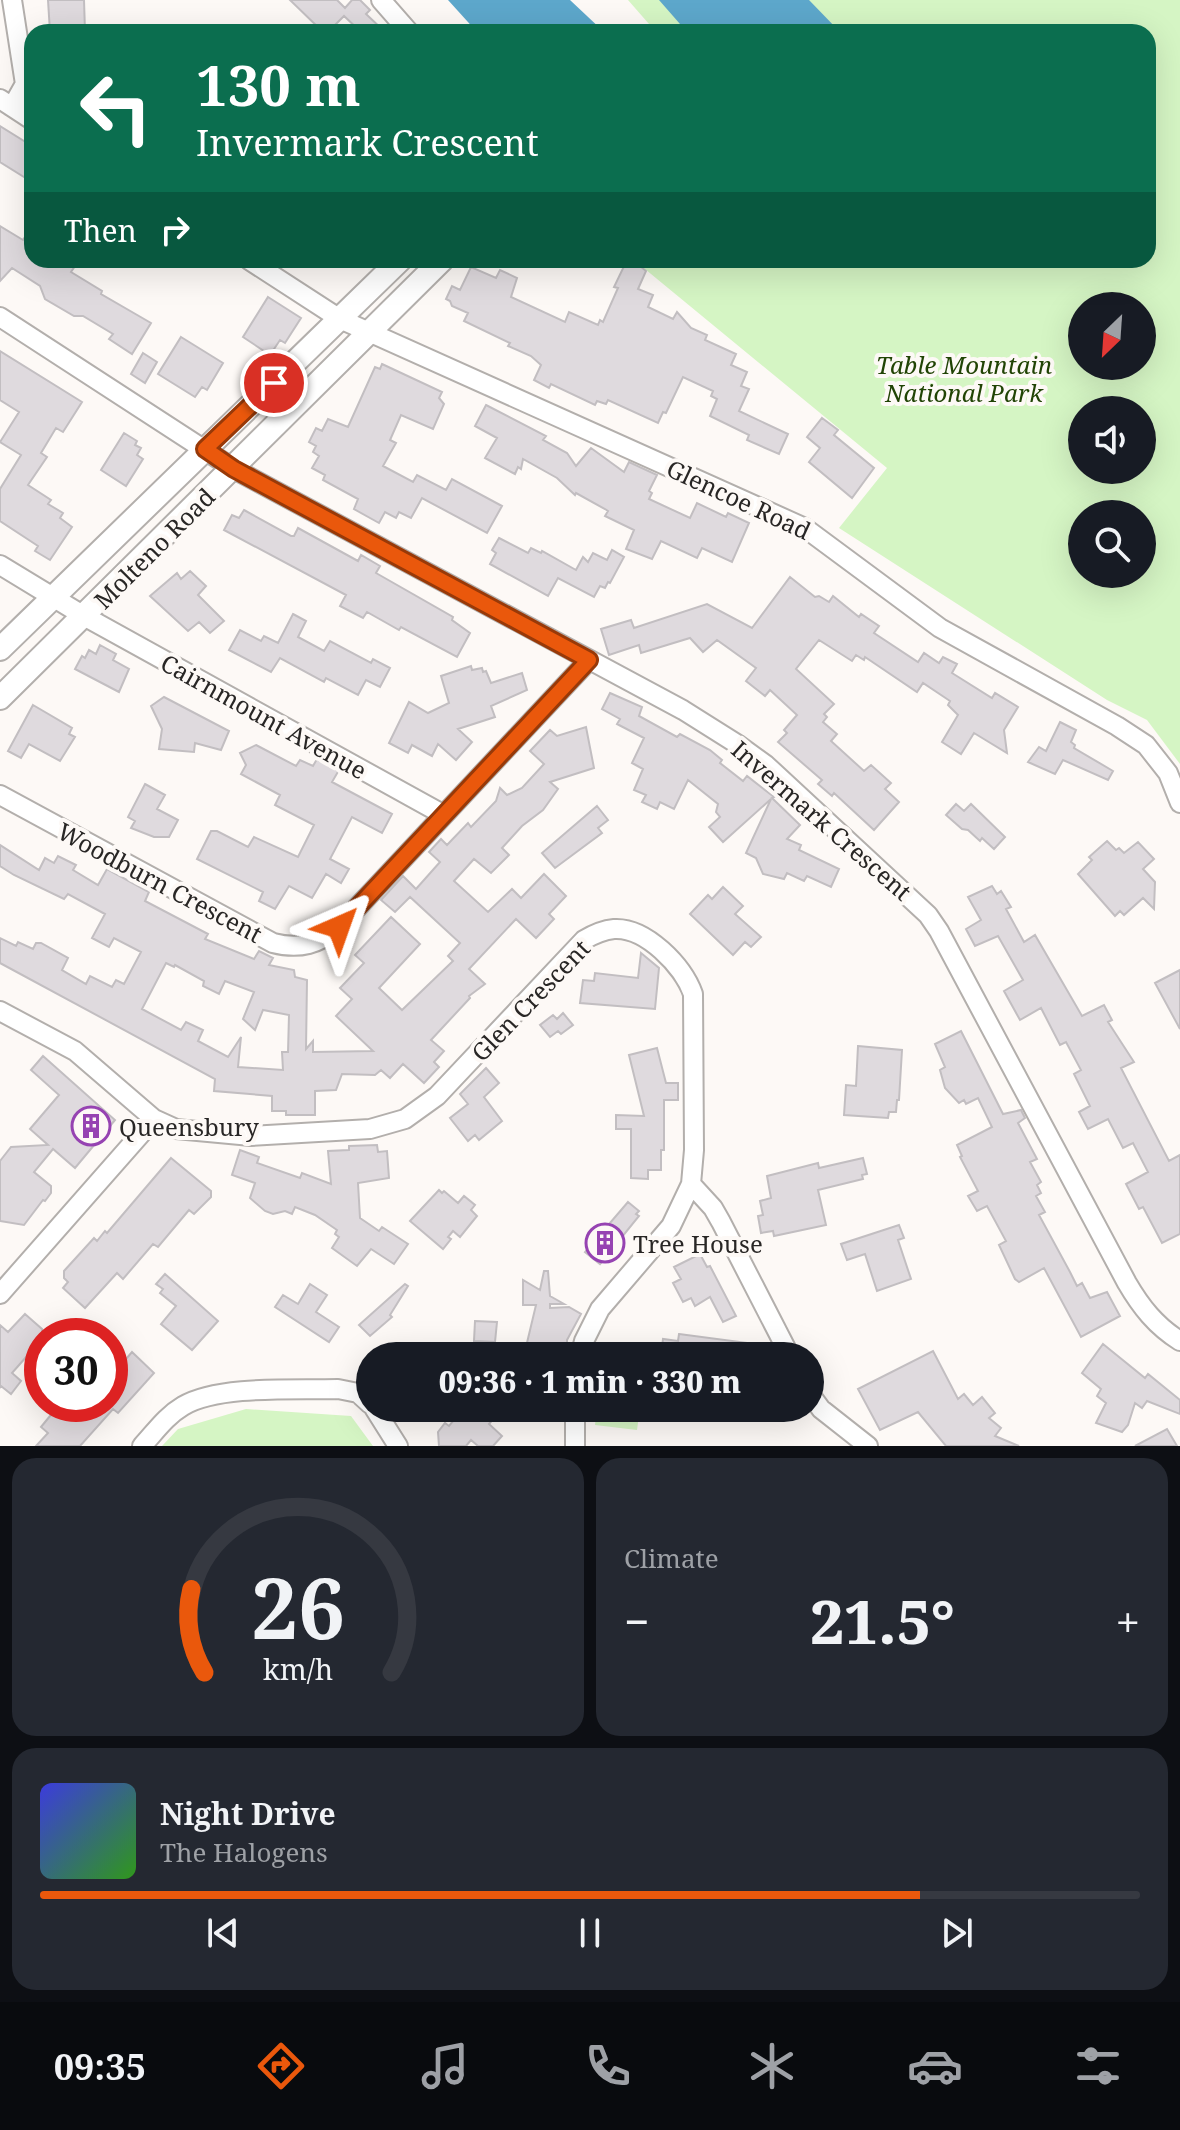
<!DOCTYPE html>
<html lang="en">
<head>
<meta charset="utf-8">
<style>
	:root { --surface:#171b24; --page:#242831; --text:#f1f3f6; --muted:#9ea1a6; --line:#363941; --accent:#ea580c }
	body { margin:0; font-family:"Noto Serif",serif; background:var(--page); color:var(--text); height:100vh; display:flex; flex-direction:column; font-size:30px; white-space:nowrap }
	* { box-sizing:border-box; margin:0 }
	p { font-size:26px; color:var(--muted) }
	.icon { flex:none; width:44px; height:44px; fill:none; stroke:currentColor; stroke-width:2; stroke-linecap:round; stroke-linejoin:round }
	.map { position:relative; height:1446px; overflow:hidden }
	.side { display:flex; flex-direction:column; gap:12px; padding:12px; background:#0d0f14; flex:1 }
	.side>* { flex:none }
	.banner { position:absolute; left:24px; top:24px; width:1132px; height:244px; border-radius:24px; box-shadow:0 8px 32px #0002; background:#0b6e4f; color:#fff; overflow:hidden }
	.needle { width:52px; rotate:205deg }
	.tools { position:absolute; left:1068px; top:292px; display:grid; gap:16px }
	.tools a { display:grid; place-items:center; width:88px; height:88px; border-radius:50%; background:var(--surface); box-shadow:0 8px 32px #0002; font-size:40px }
	.speed { position:absolute; left:24px; top:1318px; display:flex; gap:16px; font-size:40px; font-weight:700; text-align:center }
	.speed>* { display:grid; place-content:center; width:104px; height:104px; border-radius:50%; background:var(--surface); box-shadow:0 8px 32px #0002; line-height:1 }
	.speed .limit { border:12px solid #d22; background:#fff; color:#111 }
	.pin { position:absolute; display:grid; place-items:center; width:68px; height:68px; color:#fff; margin:-34px; border:4px solid #fff; border-radius:50%; box-shadow:0 2px 8px #0007 }
	.me { position:absolute; width:88px; margin:-44px; rotate:43deg; stroke-linejoin:round; filter:drop-shadow(0 0 6px #0008) }
	.turn { display:flex; align-items:center; gap:28px; height:168px; padding:0 40px; font-size:36px }
	.turn .icon { width:104px; height:104px; stroke-width:2.5 }
	.turn b { display:block; font-size:56px; line-height:68px }
	.then { display:flex; align-items:center; height:76px; padding:0 40px; background:#0003; gap:16px; font-size:30px }
	.big { font-size:60px; font-weight:800; line-height:1.1 }
	.side .tile { flex:1; display:flex; flex-direction:column; justify-content:center; gap:12px; min-width:0; padding:0 28px; border-radius:24px; background:var(--page) }
	.side .dial { align-items:center; gap:0 }
	.dial svg { height:208px; overflow:visible; fill:none; stroke:var(--line); stroke-width:7; stroke-linecap:round; text-anchor:middle }
	.dial text { fill:var(--text); stroke:none }
	.song { display:flex; align-items:center; gap:24px }
	.cover { width:96px; height:96px; border-radius:12px; background:linear-gradient(135deg,hsl(240 70% 55%),hsl(110 70% 35%)) }
	.played { height:8px; border-radius:4px; background:linear-gradient(90deg,var(--accent) 80%,var(--line) 80%) }
	.keys { display:flex; justify-content:space-around; direction:ltr }
	.heat { display:flex; justify-content:space-between; align-items:center; font-size:44px; direction:ltr }
	.side .tiles { flex:1; display:grid; gap:12px; grid-template-columns:1fr 1fr }
	.tile:last-child { grid-column:span 2 }
	.trip { position:absolute; left:356px; top:1342px; width:468px; height:80px; border-radius:40px; background:var(--surface); box-shadow:0 8px 32px #0002; font-weight:800; line-height:80px; text-align:center }
	.tab-bar { display:flex; height:128px; justify-content:space-around; align-items:center; background:#090b0e; color:var(--muted) }
	.tab-bar .icon { width:56px; height:56px }
	.tab-bar .current { color:var(--accent) }
	.tab-bar b { font-size:36px; color:var(--text) }
	.map>svg:first-child { display:block }
	.green { fill:#d5f5c4; fill-rule:evenodd }
	.water { fill:#5da7cb }
	.building { fill:#dfdade; stroke:#c2bec1; stroke-width:2; fill-rule:evenodd }
	.lines { fill:none; stroke-linecap:round; stroke-linejoin:round }
	.minor-casing { stroke:#b3afac; stroke-width:22 }
	.tertiary-casing { stroke:#b3afac; stroke-width:26 }
	.minor { stroke:#fff; stroke-width:18 }
	.tertiary { stroke:#fff; stroke-width:22 }
	.route-casing { stroke:#983908; stroke-width:20 }
	.route { stroke:#ea580c; stroke-width:14 }
	.labels { text-anchor:middle; dominant-baseline:central; stroke-width:8; stroke-linejoin:round; paint-order:stroke }
	.park-label { font-size:24px; font-style:italic; fill:#214405; stroke:#fdf9f6 }
	.street-label { font-size:24px; fill:#282625; stroke:#fdf9f6 }
	.poi-label { font-size:24px; fill:#282625; stroke:#fdf9f6; text-anchor:start }
</style>
</head>
<body>
<div class="map">
<svg width="1180" height="1446" viewBox="0 0 1180 1446">
	<rect width="100%" height="100%" fill="#fdf9f6"/>
	<!-- green -->
	<path class="green" d="M628,0H1180V764L1147,720L1107,700L839,528L887,468L634,260H1148V32H656ZM1082,306H1142V366H1082ZM1082,410H1142V470H1082ZM1082,514H1142V574H1082Z
		M597,1408H640L637,1430L595,1425Z
		M246,1409L351,1416L373,1446H162L178,1429Z"/>
	<!-- water -->
	<path class="water" d="M448,0H570L604,32H477Z
		M659,0H809L840,32H687Z"/>
	<!-- building -->
	<path class="building" d="M48,0H84L85,32H50Z
		M290,0H337L345,8L352,0H360L370,10L366,14L385,32H361L344,16L328,32H323Z
		M0,126L32,146V182L0,162Z
		M0,226L23,240L32,226V260H65L75,266L71,272L102,291L101,294L151,323L132,354L109,339L113,334L83,316H74L45,299L40,286L12,268L0,281Z
		M627,260H633L646,271L638,289L653,295L648,307L673,319L677,312L691,328L707,335L705,340L736,354L731,365L747,372L741,386L749,389L739,411L788,434L779,454L747,440L749,435L710,416L717,399L711,396L713,391L683,377L666,413L663,412L658,423L608,400L606,404L597,401L595,405L551,384L549,388L534,380L541,365L531,356L508,346L510,343L464,321L468,313L452,306L450,301L446,299L452,286L460,290L471,267L496,278L500,270L517,278L511,297L565,322L569,312L598,325L600,320L603,322L618,288L614,287Z
		M268,297L301,318L285,343L280,340L270,355L243,337Z
		M181,337L223,363L207,390L202,387L195,397L158,374Z
		M0,351L82,402L63,432L56,428L41,453L47,457L28,485L51,500L48,504L63,513L60,518L72,527L50,560L35,551L38,546L0,521V489L21,455L0,442L19,412L0,400Z
		M143,353L157,362L145,383L131,374Z
		M382,364L442,392L439,398L444,404L433,429L401,415L390,440L396,443L383,466L413,482L417,475L446,490L452,479L502,506L487,533L422,498L411,518L399,512L396,518L385,512L379,523L354,509L358,499L323,480L325,475L312,468L319,456L313,452L316,446L309,442L316,428L322,431L328,419L348,427L375,367L380,369Z
		M486,405L546,436L543,440L567,453L576,466L591,448L624,472L629,462L657,475L649,491L652,493L649,499L690,518L697,503L726,517L728,513L749,523L732,562L702,548L697,558L661,541L652,559L626,549L634,530L605,516L608,511L605,509L576,493L575,495L557,478L523,459L521,469L518,467L515,474L485,458L497,438L475,426Z
		M822,418L838,430L834,435L874,468L852,498L809,462L820,448L807,437Z
		M124,433L137,441L135,445L141,448L137,455L143,459L126,486L101,470Z
		M244,510L291,536H294L298,528L358,561L361,555L380,566L376,573L453,617L452,620L470,633L457,657L401,627L399,630L367,612L363,618L340,606L346,595L224,530L232,515L239,518Z
		M499,538L528,553L531,548L541,553L542,551L576,570L583,557L588,562L593,553L607,560L612,550L624,557L610,583L608,582L605,588L600,586L594,597L558,578L548,596L490,564L496,553L492,550Z
		M190,571L206,586L198,595L224,621L210,633L199,622L188,631L150,596L177,573L181,579Z
		M790,577L815,597L819,596L829,602L833,596L859,617L861,614L879,626L874,633L918,662L924,653L939,663L943,657L957,664L952,673L992,698L995,693L1018,707L1004,730L1007,753L974,733L961,754L942,742L958,715L948,705L950,701L923,683L917,692L865,657L864,660L856,655L852,661L819,640L796,669L834,704L824,714L827,717L823,722L837,734L831,741L864,771L871,765L891,783L885,789L899,802L874,830L834,793L832,796L818,784L822,780L778,742L787,733L784,730L797,715L770,690L765,696L746,681L756,668L717,640L703,652L690,638L641,653L639,645L609,655L601,629L631,620L634,628L707,604L752,628Z
		M293,614L306,621L298,637L324,651L330,641L371,663L373,659L390,668L380,687L366,680L358,695L326,678L324,682L280,658L271,672L229,650L240,630L261,641L264,636L278,643Z
		M100,645L116,654L113,660L129,669L119,692L75,669L82,656L85,658L89,650L96,654Z
		M471,666L472,670L482,668L483,672L486,671L491,683L522,673L527,690L491,706L495,717L458,729L472,742L456,760L438,744L432,756L412,745L408,753L389,743L409,702L428,713L449,703L441,676Z
		M610,693L642,707L639,716L677,737L680,734L710,750L722,760L720,763L743,781L747,776L774,797L772,798L800,825L787,839L801,845L799,850L839,869L831,887L807,876L804,881L787,873L784,879L763,874L756,858L746,853L771,799L723,842L709,827L720,817L716,812L718,804L688,780L674,809L660,802L657,809L642,802L646,795L634,790L643,769L632,763L644,738L617,724L620,719L602,709Z
		M164,697L229,731L221,750L195,743L194,752L159,749L162,729L151,706Z
		M33,705L72,728L69,734L75,737L60,761L29,744L21,758L8,751Z
		M1060,722L1076,730L1071,742L1075,745L1074,748L1113,771L1108,780L1063,760L1055,774L1028,762L1039,747L1046,751Z
		M586,727L594,768L550,782L558,789L543,810L522,826L502,848L509,855L491,873L474,859L454,881L488,912L512,889L521,898L544,874L566,896L549,914L554,919L536,938L516,919L469,969L485,984L469,996L470,998L431,1040L444,1051L434,1062L439,1067L424,1083L403,1064L390,1078L381,1070L375,1075L342,1074L336,1090L315,1091V1115H286V1111H272V1096L214,1091L215,1079L0,963V938L16,946L18,942L33,949L36,943H41L68,958L62,970L86,984L90,976L112,987L116,980L124,984L141,952L114,938L109,947L92,938L105,914L68,894L64,899L14,875L0,866V845L39,870L45,858L54,863L58,856L76,865L73,870L98,885L107,869L149,892L145,901L208,934L205,939L254,959L259,951L273,958L269,965L294,970L295,977L307,980L306,1049L313,1041V1052L373,1051L336,1016L352,999L340,988L364,963L355,955L391,917L420,944L379,988L402,1010L453,961L448,956L460,943L410,897L395,912L381,900L403,876L416,889L440,862L429,852L441,839L447,845L468,823L471,827L496,801L500,788L507,795L522,788L544,764L530,751L550,730L557,736ZM166,963L174,967L175,965L204,981L203,986L219,994L225,981L254,992L243,1019L255,1030L263,1010L289,1015L288,1052H282L283,1070L238,1067L241,1037L228,1057L198,1041L203,1030L186,1022L181,1030L142,1009Z
		M256,745L296,766L300,760L313,766L317,759L339,770L332,782L392,814L382,833L352,817L330,859L349,869L341,883L326,874L312,898L289,886L275,909L259,901L263,892L197,859L211,831H217L248,847L254,837L298,857L314,825L275,805L280,795L241,774L246,765L240,753Z
		M145,784L165,795L157,809L178,820L169,837H154L131,828L135,821L128,817Z
		M956,804L964,811L971,804L1005,837L994,849L982,838L980,841L968,830L962,829L946,815Z
		M597,806L608,820L598,828L602,833L555,868L542,853Z
		M1107,841L1116,850L1119,848L1124,853L1138,842L1154,859L1143,869L1155,882L1154,909L1143,898L1124,915L1120,911L1115,916L1078,874L1092,860L1089,857Z
		M992,886L997,894L1001,891L1011,907L1006,909L1024,942L1035,935L1082,1016L1104,1005L1112,1020L1108,1022L1134,1062L1121,1068L1169,1161L1180,1155V1234L1162,1243L1143,1207L1139,1209L1126,1184L1148,1172L1133,1143L1123,1148L1108,1119L1088,1129L1079,1112L1090,1106L1074,1074L1081,1070L1066,1042L1060,1045L1041,1008L1020,1020L1004,991L1023,980L998,936L975,946L966,929L981,920L968,897Z
		M723,887L743,906L735,914L761,937L751,947L745,942L733,955L690,914L708,895L712,899Z
		M641,953L659,968L655,1009L580,1003L583,980L594,981L595,973L638,978Z
		M1180,970V1029L1155,983Z
		M563,1013L573,1025L561,1034L558,1031L550,1037L540,1025L553,1015L557,1019Z
		M961,1031L1003,1114L1021,1110L1025,1118L1018,1123L1037,1159L1030,1162L1041,1182L1037,1185L1041,1193L1036,1196L1045,1212L1039,1215L1070,1272L1077,1286L1082,1283L1090,1298L1107,1292L1120,1316L1081,1337L1044,1268L1019,1282L1015,1279L999,1245L1006,1241L987,1206L977,1211L968,1196L978,1191L960,1157L962,1156L957,1145L992,1127L978,1098L966,1104L964,1100L959,1103L945,1088L940,1070L945,1067L935,1044Z
		M858,1046L902,1050L899,1100H897L896,1112H889L888,1118L844,1115L846,1085L856,1086Z
		M657,1048L666,1083H678V1100H664V1150H661V1170H648V1179L631,1178V1129H616V1115L644,1116L629,1055Z
		M43,1056L115,1120L75,1168L53,1149L34,1172L51,1186V1193L45,1201L43,1200L24,1225L0,1221V1161L11,1147L48,1145L30,1129L59,1095L31,1070Z
		M486,1068L499,1083L484,1097L502,1121L479,1140L475,1135L468,1141L450,1118L468,1104L460,1094Z
		M377,1145L378,1152L387,1151L389,1178L358,1183L360,1218L379,1231L382,1227L408,1244L394,1264L371,1249L357,1266L332,1248L339,1237L335,1234L337,1230L315,1215L295,1207L292,1214L285,1211L273,1214L265,1211L250,1198L255,1183L232,1175L240,1150L259,1157L257,1163L300,1178L302,1173L331,1184L328,1151L349,1150V1146Z
		M171,1158L211,1191V1197L194,1214L189,1210L158,1247L153,1244L123,1279L117,1273L85,1308L63,1288L68,1282L64,1278V1271L94,1238L97,1241L105,1231L107,1233Z
		M863,1158L867,1174L862,1175L863,1179L818,1190L826,1225L774,1236L773,1231L761,1233L758,1216L763,1215L760,1201L771,1198L767,1176L818,1163L819,1168Z
		M439,1190L442,1193L444,1191L458,1203L464,1196L475,1205L471,1210L477,1216L460,1237L453,1231L448,1237L451,1239L443,1249L410,1221Z
		M628,1202L639,1211L636,1214L639,1216L600,1264L585,1252Z
		M899,1225L904,1238L898,1240L911,1279L877,1291L865,1254L847,1260L841,1244Z
		M700,1254L707,1267L710,1266L736,1316L723,1322L710,1297L695,1306L691,1298L683,1302L673,1283L681,1279L674,1267Z
		M544,1271H548L550,1296L564,1304H550V1308L569,1307L581,1314L567,1340V1346L526,1347L536,1305H523V1280L540,1290Z
		M165,1274L218,1321L192,1350L161,1324L176,1306L160,1293L163,1289L156,1284Z
		M310,1284L327,1295L316,1312L339,1327L329,1342L275,1307L283,1295L298,1304Z
		M405,1284L408,1286L390,1315L392,1317L370,1336L359,1325Z
		M25,1314L42,1329V1339L12,1373L21,1381L11,1394L1,1386L0,1388V1325L8,1332Z
		M475,1321L497,1322L495,1342L474,1341Z
		M679,1334L748,1343L746,1356H661L663,1339L678,1341Z
		M1103,1344L1145,1378L1148,1374L1180,1400V1414L1147,1401L1142,1408L1135,1403L1128,1425L1122,1432L1096,1423L1106,1403L1097,1396L1101,1389L1082,1373Z
		M933,1351L958,1399L964,1394L973,1405L982,1397L995,1413L989,1418L1001,1428L995,1436L1019,1446H946L918,1412L880,1430L858,1389Z
		M132,1352L154,1373L118,1413L113,1409L80,1446H36L48,1433L41,1427L59,1405L70,1414L79,1404H110V1367L120,1354L126,1359Z
		M464,1408H502L489,1424L502,1436L493,1446H478L471,1440L466,1446H439L438,1432L445,1423L449,1426Z
		M1167,1429L1177,1446H1135Z"/>
	<g class="lines">
		<defs>
			<path id="minor" d="M381,0L409,32
				M0,99L32,120
				M12,107L25,84L12,0
				M249,260L340,319L805,528L940,628L1117,726L1146,745L1168,773L1180,803
				M0,317L234,469L683,710L737,744L766,765L928,915L939,931L1127,1283C1141,1307 1156,1326 1180,1341
				M0,565L84,616L444,815
				M0,795L273,943C300,950 319,944 339,927L589,660
				M0,1011L75,1051L154,1119L176,1129L251,1136L370,1129L405,1119L437,1096L584,940C594,934 603,930 614,929C646,927 683,966 693,994L694,1150L691,1184L671,1226L600,1309L584,1341L580,1356
				M691,1184L713,1208L721,1222L790,1356
				M0,1294L154,1119
				M810,1394L821,1409L868,1446
				M374,1408L398,1446
				M142,1446C155,1432 166,1416 183,1406C218,1385 296,1390 338,1389L358,1393L370,1404
				M575,1446V1408"/>
			<path id="tertiary" d="M0,649L400,260
				M0,698L442,260"/>
		</defs>
		<!-- minor casing -->
		<use href="#minor" class="minor-casing"/>
		<!-- tertiary casing -->
		<use href="#tertiary" class="tertiary-casing"/>
		<!-- minor -->
		<use href="#minor" class="minor"/>
		<!-- tertiary -->
		<use href="#tertiary" class="tertiary"/>
	</g>
	<g class="lines">
		<defs>
			<path id="route" d="M274,383L205,449L234,469L589,660L339,927"/>
		</defs>
		<!-- route casing -->
		<use href="#route" class="route-casing"/>
		<!-- route -->
		<use href="#route" class="route"/>
	</g>
	<!-- icons -->
	<defs>
		<symbol id="building-ring" viewBox="-11 -11 22 22"><circle r="9.5" fill="#fdf9f6" stroke="#9643b2" stroke-width="1.5"/><path d="M-4-6H4V6H1V3H-1V6H-4ZM-2.5-4.3h1.7v1.8h-1.7ZM.8-4.3h1.7v1.8H.8ZM-2.5-1h1.7V.8h-1.7ZM.8-1h1.7V.8H.8Z" fill="#9643b2"/></symbol>
	</defs>
	<g fill-rule="evenodd">
		<use href="#building-ring" x="69" y="1104" width="44" height="44"/>
		<use href="#building-ring" x="583" y="1221" width="44" height="44"/>
	</g>
	<g class="labels">
		<!-- park labels -->
		<g class="park-label">
			<text x="964" y="364">Table Mountain<tspan x="964" dy="28">National Park</tspan></text>
		</g>
		<!-- street labels -->
		<g class="street-label">
			<text transform="translate(739 499) rotate(25)">Glencoe Road</text>
			<text transform="translate(154 548) rotate(-45)">Molteno Road</text>
			<text transform="translate(264 716) rotate(29)">Cairnmount Avenue</text>
			<text transform="translate(822 820) rotate(41)">Invermark Crescent</text>
			<text transform="translate(160 882) rotate(28)">Woodburn Crescent</text>
			<text transform="translate(530 1000) rotate(-46)">Glen Crescent</text>
		</g>
		<!-- poi labels -->
		<g class="poi-label">
			<text x="119" y="1126">Queensbury</text>
			<text x="633" y="1243">Tree House</text>
		</g>
	</g>
</svg>
<div class="tools">
<a><svg class="needle" viewBox="-14 -14 28 28"><path d="M0-13l5 13h-10z" fill="#e53935"/><path d="M0 13l5-13h-10z" fill="#9ea1a6"/></svg></a>
<a><svg class="icon" aria-label="sound" viewBox="0 0 24 24"><path d="M4 9h4l5-4v14l-5-4H4zM17 9q2 3 0 6"/></svg></a>
<a><svg class="icon" aria-label="search" viewBox="0 0 24 24"><circle cx="10" cy="10" r="6"/><path d="M15 15l6 6"/></svg></a>
</div>
<div class="speed"><div class="limit">30</div></div>
<div class="pin" style="left:274px;top:383px;background:#d93025"><svg class="icon" aria-label="arrive" viewBox="0 0 24 24"><path d="M6 21V4h12l-3 4 3 4H6"/></svg></div>
<svg class="me" style="left:339px;top:927px" viewBox="-20 -20 40 40"><path d="M0-17L14 15 0 8-14 15z" fill="#ea580c" stroke="#fff" stroke-width="4"/></svg>
<div class="trip">09:36 · 1 min · 330 m</div>
<div class="banner">
<div class="turn"><svg class="icon" aria-label="left" viewBox="0 0 24 24"><path d="M17 20v-9H6M10 6l-5 5 5 5"/></svg><div><b>130 m</b>Invermark Crescent</div></div>
<div class="then">Then<svg class="icon" aria-label="right" viewBox="0 0 24 24"><path d="M7 20v-9h11M14 6l5 5-5 5"/></svg></div>
</div>
</div>
<section class="side">
<div class="tiles">
<div class="tile dial"><svg viewBox="0 0 100 80">
<path d="M14 69A42 42 0 1 1 86 69"/>
<path d="M14 69A42 42 0 0 1 9 37" stroke="#ea580c"/>
<text x="50" y="56" font-size="32" font-weight="700">26</text>
<text x="50" y="72" font-size="11">km/h</text>
</svg></div>
<div class="tile"><p>Climate</p>
<div class="heat"><a>−</a><b class="big">21.5°</b><a>+</a></div>
</div>
<div class="tile">
<div class="song"><i class="cover"></i><div><b>Night Drive</b><p>The Halogens</p></div></div>
<div class="played"></div>
<div class="keys"><svg class="icon" aria-label="previous" viewBox="0 0 24 24"><path d="M18 5L8 12l10 7zM5 5v14"/></svg><svg class="icon" aria-label="pause" viewBox="0 0 24 24"><path d="M8 5v14M16 5v14"/></svg><svg class="icon" aria-label="next" viewBox="0 0 24 24"><path d="M6 5l10 7-10 7zM19 5v14"/></svg></div>
</div>
</div>
</section>
<nav class="tab-bar">
<b>09:35</b>
<svg class="icon current" aria-label="directions" viewBox="0 0 24 24"><path d="M12 3l9 9-9 9-9-9zM9 14v-3h6M13 9l2 2-2 2"/></svg>
<svg class="icon" aria-label="music" viewBox="0 0 24 24"><path d="M9 18V5l10-2v13"/><circle cx="6" cy="18" r="3"/><circle cx="16" cy="16" r="3"/></svg>
<svg class="icon" aria-label="phone" viewBox="0 0 24 24"><path d="M5 4h4l2 5-3 2q2 4 5 5l2-3 5 2v4C11 20 4 13 5 4z"/></svg>
<svg class="icon" aria-label="climate" viewBox="0 0 24 24"><path d="M12 3v18M4 7l16 10M4 17L20 7"/></svg>
<svg class="icon" aria-label="car" viewBox="0 0 24 24"><path d="M5 17H2v-5l4-1 3-4h7l3 4 3 1v5h-3M9 17h6M6 11h13"/><circle cx="7" cy="17" r="2"/><circle cx="17" cy="17" r="2"/></svg>
<svg class="icon" aria-label="filters" viewBox="0 0 24 24"><path d="M4 7h16M4 17h16"/><circle cx="9" cy="7" r="2"/><circle cx="15" cy="17" r="2"/></svg>
</nav>
</body>
</html>
